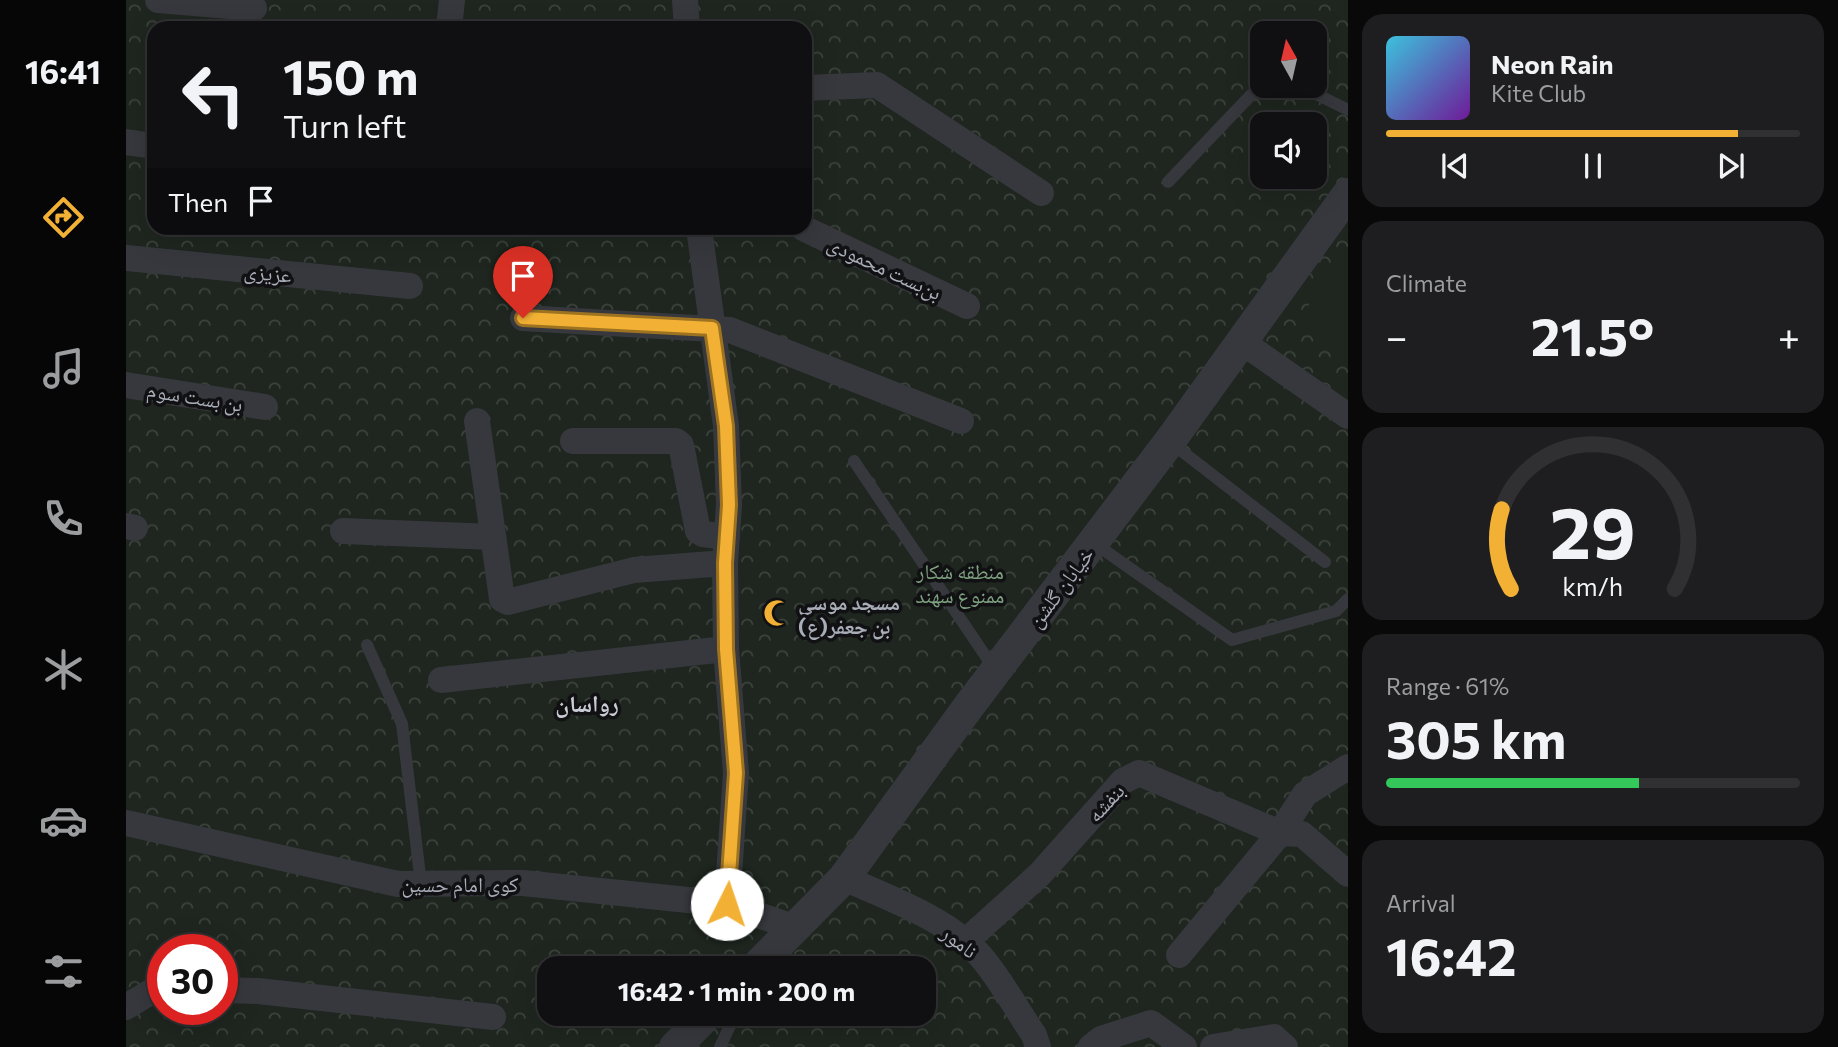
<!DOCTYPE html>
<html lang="en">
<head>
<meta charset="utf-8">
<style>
	:root { --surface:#101012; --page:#1e1e20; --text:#f1f3f6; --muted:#9c9d9f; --line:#303032; --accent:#f2b134 }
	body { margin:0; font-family:Commissioner,"Noto Naskh Arabic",sans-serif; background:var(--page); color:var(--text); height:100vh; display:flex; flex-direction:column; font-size:26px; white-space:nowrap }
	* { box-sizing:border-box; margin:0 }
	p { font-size:23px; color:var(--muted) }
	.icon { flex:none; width:38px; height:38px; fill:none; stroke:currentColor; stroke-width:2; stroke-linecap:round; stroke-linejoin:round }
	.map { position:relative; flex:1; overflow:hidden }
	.side { display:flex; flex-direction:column; gap:14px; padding:14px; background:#09090a; width:490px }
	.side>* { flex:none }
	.top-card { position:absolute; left:21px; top:21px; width:665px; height:214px; border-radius:21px; box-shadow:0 7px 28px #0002,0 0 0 2px var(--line); background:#101012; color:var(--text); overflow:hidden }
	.needle { width:46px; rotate:352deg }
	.controls { position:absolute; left:1124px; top:21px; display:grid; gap:14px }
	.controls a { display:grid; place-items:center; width:77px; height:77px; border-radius:14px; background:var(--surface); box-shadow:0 7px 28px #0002,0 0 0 2px var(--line); font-size:35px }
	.speed { position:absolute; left:21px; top:934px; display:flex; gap:14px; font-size:35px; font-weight:700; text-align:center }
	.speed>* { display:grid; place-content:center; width:91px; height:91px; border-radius:50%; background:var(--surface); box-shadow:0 7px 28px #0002,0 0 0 2px var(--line); line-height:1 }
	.speed .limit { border:10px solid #d22; background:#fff; color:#111 }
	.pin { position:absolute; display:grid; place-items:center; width:60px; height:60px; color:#fff; margin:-72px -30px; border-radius:50% 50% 50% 0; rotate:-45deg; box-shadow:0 0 7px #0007 }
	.pin .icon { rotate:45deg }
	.me { position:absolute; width:77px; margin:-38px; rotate:4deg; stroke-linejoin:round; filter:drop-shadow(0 0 5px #0008) }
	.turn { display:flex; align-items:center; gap:24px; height:147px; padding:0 21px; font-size:32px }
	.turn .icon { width:91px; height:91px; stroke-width:2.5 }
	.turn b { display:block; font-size:49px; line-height:60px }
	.then { display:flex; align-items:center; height:66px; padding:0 21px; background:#0003; gap:14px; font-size:26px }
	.big { font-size:52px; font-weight:700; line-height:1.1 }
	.side .card { flex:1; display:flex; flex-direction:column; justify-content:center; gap:10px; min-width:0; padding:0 24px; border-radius:21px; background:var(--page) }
	.side .dial { align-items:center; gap:0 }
	.dial svg { height:182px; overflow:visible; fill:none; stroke:var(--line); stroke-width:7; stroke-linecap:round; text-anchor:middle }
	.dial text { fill:var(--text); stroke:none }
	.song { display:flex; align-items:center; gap:21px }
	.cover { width:84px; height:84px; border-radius:10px; background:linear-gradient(135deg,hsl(190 70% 55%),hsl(280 70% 35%)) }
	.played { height:7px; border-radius:4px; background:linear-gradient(90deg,var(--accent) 85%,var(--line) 85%) }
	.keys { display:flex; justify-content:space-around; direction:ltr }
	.heat { display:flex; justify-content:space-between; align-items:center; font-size:38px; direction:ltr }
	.charge { height:10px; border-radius:5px; background:linear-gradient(90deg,#34c759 61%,var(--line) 0) }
	.trip { position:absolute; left:411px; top:956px; width:399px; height:70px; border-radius:21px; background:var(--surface); box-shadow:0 7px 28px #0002,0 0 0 2px var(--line); font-weight:700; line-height:70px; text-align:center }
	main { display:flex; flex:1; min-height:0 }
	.dock { display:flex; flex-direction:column; width:126px; justify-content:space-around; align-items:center; background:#060607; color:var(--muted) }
	.dock .icon { width:49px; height:49px }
	.dock .current { color:var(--accent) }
	.dock b { font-size:32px; color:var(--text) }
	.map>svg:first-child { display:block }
	.forest { fill:url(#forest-crowns); fill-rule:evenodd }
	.garden { fill:#1e261f }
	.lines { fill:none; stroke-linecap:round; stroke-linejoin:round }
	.service { stroke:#37383d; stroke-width:12 }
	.minor { stroke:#37383d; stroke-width:26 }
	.tertiary { stroke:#37383d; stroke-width:32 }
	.route-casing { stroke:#9d7322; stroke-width:18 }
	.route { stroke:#f2b134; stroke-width:12 }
	.labels { text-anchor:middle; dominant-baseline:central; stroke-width:7; stroke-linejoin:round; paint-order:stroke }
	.street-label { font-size:21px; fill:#a8adb8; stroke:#111113 }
	.park-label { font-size:21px; fill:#7fa381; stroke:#111113 }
	.poi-label { font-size:21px; font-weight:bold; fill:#a8adb8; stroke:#111113; text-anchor:start }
	.neighbourhood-label { font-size:23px; font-weight:bold; fill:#c9ccd4; stroke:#111113 }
</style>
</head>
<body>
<main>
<nav class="dock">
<b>16:41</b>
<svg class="icon current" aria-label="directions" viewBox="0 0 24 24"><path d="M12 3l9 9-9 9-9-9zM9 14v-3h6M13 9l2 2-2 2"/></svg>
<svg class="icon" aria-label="music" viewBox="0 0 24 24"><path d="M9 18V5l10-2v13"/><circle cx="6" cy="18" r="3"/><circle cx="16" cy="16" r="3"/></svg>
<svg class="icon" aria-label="phone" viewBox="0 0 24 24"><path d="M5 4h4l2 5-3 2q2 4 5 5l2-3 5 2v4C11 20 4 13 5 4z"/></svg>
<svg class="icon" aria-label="climate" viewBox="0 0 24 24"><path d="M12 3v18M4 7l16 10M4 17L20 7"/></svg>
<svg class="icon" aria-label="car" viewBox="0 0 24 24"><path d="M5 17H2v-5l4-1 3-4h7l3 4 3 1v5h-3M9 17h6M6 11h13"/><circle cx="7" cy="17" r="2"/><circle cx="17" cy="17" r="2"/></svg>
<svg class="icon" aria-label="filters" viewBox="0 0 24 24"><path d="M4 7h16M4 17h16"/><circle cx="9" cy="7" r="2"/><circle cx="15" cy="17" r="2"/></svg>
</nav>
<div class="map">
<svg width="1222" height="1047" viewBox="0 0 1222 1047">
	<defs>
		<pattern id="forest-crowns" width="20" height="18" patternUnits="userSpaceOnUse" patternTransform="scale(1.75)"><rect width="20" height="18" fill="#1e261f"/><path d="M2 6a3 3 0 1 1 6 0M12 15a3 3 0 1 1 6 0" fill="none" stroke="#3c433d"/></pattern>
	</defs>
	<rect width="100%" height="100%" fill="#161618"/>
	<!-- forest -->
	<path class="forest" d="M0,0H1222V1047H0ZM28,28H679V228H28ZM1136,33H1188V86H1136ZM1136,124H1188V177H1136ZM37,950H96V1010H37ZM424,968H798V1013H424Z"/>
	<!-- garden -->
	<path class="garden" d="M1222,250V348L1170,323Z"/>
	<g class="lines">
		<!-- service -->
		<path class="service" d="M1174,86L1222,110
			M1042,182L1125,95L1169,86
			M1044,442L1199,562
			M728,461L869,670
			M968,543L1106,640L1210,611L1222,599
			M241,645L276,724L295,884
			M594,1047L610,1013"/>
		<!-- minor -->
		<path class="minor" d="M32,0L128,8
			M559,0L561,28
			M323,28L326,0
			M679,88L751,85L915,193
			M0,142L28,146
			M573,228L600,426L603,505L599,563L600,649L610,773L601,904
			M677,228L841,306
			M0,258L284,286
			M397,318L604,330L835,421
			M1116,342L1222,416
			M0,385L139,407
			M351,421L376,599L382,602L508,570L599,563
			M447,441H550L555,445L572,531L577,534L601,537
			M0,526L9,528
			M217,531L367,537
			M315,680L600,649
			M0,823L272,884L397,883L601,904L670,928
			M718,878C763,898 825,920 857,959C876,982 891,1010 908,1035L912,1047
			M839,942L914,874L997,781L1013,773L1154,833L1176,834L1222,874
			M1053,955L1154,833L1179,794L1222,767
			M96,990L132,991L367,1017
			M0,1007L31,988H37
			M965,1047L975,1039L1025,1023L1058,1047
			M1087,1047L1148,1037L1159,1047"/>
		<!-- tertiary -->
		<path class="tertiary" d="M629,968L718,878L843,706L1044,441L1222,194
			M549,1047L583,1013"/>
	</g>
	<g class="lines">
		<defs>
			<path id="route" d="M397,318L586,328L600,426L603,505L599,563L600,649L610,773L601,904"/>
		</defs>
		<!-- route casing -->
		<use href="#route" class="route-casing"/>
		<!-- route -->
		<use href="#route" class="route"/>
	</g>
	<!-- icons -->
	<defs>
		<symbol id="mosque-bare" viewBox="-9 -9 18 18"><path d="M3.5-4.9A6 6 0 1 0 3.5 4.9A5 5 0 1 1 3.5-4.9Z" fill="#f2b134" stroke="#111113" stroke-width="2.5" paint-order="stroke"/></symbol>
	</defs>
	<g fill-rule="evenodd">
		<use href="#mosque-bare" x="632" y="594" width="38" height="38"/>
	</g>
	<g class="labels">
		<!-- street labels -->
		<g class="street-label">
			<text transform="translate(759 267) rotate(25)">بن‌بست محمودی</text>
			<text transform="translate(142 272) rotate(6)">عزیزی</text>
			<text transform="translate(69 396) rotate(9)">بن بست سوم</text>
			<text transform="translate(934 587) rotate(-53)">خیابان گلشن</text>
			<text transform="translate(979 802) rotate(-47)">بنفشه</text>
			<text x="334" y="883">کوی امام حسین</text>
			<text transform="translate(834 941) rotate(38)">نامور</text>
		</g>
		<!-- park labels -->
		<g class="park-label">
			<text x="834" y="570">منطقه شکار<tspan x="834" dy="24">ممنوع سهند</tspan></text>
		</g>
		<!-- poi labels -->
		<g class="poi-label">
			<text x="672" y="601">مسجد موسی<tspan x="672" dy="24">بن جعفر(ع)</tspan></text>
		</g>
		<!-- neighbourhood labels -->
		<g class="neighbourhood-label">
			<text x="461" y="703">رواسان</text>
		</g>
	</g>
</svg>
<div class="controls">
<a><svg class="needle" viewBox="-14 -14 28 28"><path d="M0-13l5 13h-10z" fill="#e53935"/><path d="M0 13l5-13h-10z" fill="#9c9d9f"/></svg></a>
<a><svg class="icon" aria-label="sound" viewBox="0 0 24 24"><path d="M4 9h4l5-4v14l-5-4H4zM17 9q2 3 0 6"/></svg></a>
</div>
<div class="speed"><div class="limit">30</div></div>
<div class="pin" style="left:397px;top:318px;background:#d93025"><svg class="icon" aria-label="arrive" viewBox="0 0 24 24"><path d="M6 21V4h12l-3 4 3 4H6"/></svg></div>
<svg class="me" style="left:601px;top:904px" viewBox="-20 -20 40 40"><circle r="19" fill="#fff"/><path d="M0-13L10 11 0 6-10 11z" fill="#f2b134"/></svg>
<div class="trip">16:42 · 1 min · 200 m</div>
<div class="top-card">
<div class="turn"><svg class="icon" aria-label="left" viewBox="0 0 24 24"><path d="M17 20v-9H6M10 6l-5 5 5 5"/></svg><div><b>150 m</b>Turn left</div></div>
<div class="then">Then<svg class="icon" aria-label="arrive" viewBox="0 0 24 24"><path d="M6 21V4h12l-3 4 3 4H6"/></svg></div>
</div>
</div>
<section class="side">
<div class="card">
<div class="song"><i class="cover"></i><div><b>Neon Rain</b><p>Kite Club</p></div></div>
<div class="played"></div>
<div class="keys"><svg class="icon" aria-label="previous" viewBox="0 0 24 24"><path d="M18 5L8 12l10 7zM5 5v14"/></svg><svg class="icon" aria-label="pause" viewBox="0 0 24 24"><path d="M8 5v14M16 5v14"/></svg><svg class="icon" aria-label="next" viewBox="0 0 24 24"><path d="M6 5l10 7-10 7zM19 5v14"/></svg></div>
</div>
<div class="card"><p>Climate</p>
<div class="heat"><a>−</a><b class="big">21.5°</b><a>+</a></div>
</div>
<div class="card dial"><svg viewBox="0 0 100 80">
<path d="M14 69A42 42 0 1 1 86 69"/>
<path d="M14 69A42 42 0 0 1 10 34" stroke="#f2b134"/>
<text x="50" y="56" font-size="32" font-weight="700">29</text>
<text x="50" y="72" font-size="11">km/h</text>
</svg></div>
<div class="card"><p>Range · 61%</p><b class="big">305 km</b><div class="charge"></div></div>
<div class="card"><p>Arrival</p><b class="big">16:42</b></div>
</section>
</main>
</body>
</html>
